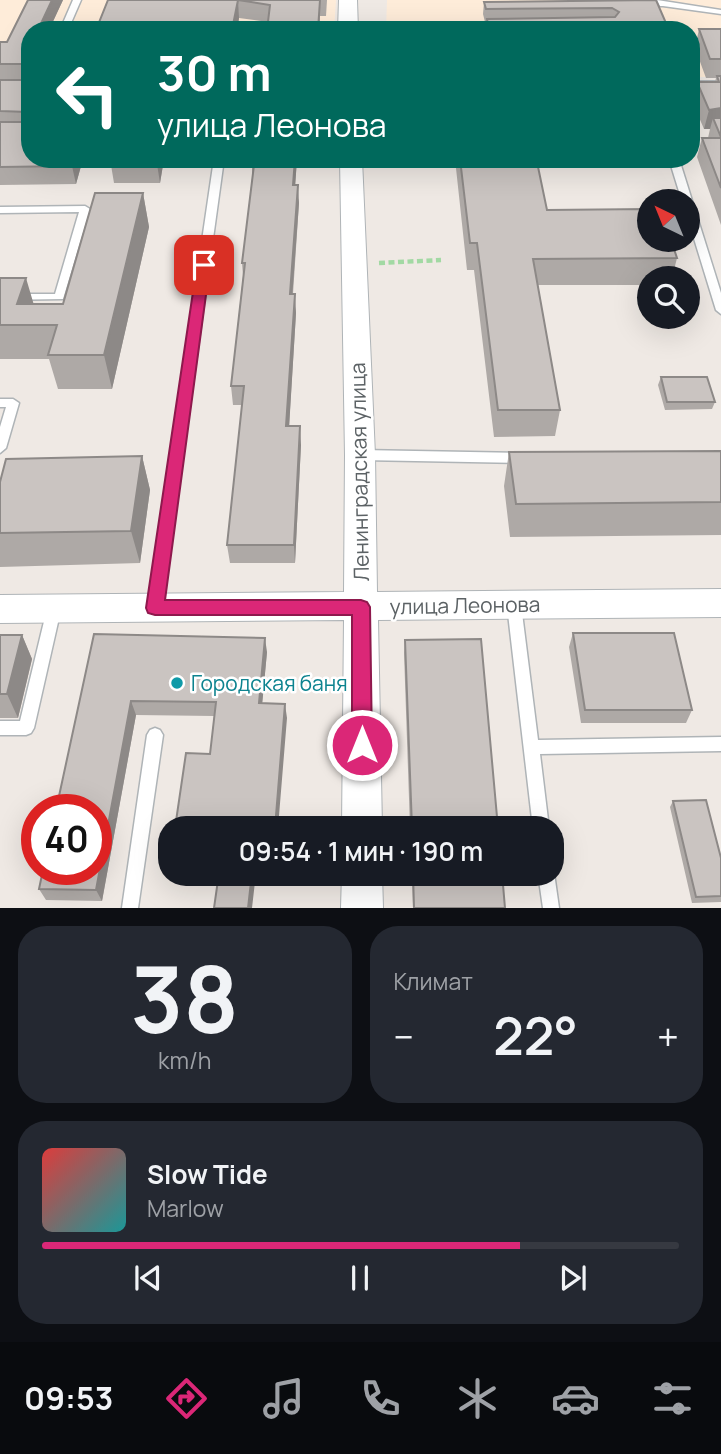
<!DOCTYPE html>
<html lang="ru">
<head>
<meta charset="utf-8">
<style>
	:root { --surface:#171b24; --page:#242831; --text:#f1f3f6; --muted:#9ea1a6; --line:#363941; --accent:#db2777 }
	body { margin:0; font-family:Manrope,sans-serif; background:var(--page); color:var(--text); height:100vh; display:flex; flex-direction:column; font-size:26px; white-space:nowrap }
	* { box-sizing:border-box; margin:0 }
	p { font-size:23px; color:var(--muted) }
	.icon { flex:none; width:38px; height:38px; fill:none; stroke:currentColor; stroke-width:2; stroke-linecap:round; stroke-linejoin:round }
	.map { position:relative; height:908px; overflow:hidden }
	.drawer { display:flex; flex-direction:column; gap:18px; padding:18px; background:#0d0f14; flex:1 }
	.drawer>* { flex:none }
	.guide { position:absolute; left:21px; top:21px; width:679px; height:147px; border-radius:28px; box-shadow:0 7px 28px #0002; background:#00695c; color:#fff; overflow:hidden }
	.needle { width:46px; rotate:317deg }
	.buttons { position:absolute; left:637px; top:189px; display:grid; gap:14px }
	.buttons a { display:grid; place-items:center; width:63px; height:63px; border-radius:50%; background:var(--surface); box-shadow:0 7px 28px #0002; font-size:35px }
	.speed { position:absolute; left:21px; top:794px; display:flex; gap:14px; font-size:35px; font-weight:700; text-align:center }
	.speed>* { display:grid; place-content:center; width:91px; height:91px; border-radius:50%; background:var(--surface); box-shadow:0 7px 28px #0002; line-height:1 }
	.speed .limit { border:10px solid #d22; background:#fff; color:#111 }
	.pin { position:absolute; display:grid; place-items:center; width:60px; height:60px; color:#fff; margin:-30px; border-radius:14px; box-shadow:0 4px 10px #0006 }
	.me { position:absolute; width:77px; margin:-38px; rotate:0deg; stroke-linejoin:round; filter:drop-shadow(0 0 5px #0008) }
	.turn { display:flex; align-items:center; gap:24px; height:147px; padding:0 21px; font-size:32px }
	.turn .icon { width:91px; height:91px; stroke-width:2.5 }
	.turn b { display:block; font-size:49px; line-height:60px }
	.big { font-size:52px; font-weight:600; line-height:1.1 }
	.drawer .tile { flex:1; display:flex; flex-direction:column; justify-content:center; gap:10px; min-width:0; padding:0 24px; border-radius:28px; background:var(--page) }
	.drawer .dial { align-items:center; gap:0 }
	.dial b { font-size:91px; line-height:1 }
	.song { display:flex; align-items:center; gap:21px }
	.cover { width:84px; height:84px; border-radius:10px; background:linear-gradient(135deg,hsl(0 70% 55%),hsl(180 70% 35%)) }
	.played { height:7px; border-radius:4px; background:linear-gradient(90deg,var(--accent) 75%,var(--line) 75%) }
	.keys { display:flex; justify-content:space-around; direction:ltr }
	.heat { display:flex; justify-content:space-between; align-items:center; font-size:38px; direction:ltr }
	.drawer .tiles { flex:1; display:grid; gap:18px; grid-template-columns:1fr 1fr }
	.tile:last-child { grid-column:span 2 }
	.trip { position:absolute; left:158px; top:816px; width:406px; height:70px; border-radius:28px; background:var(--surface); box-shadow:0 7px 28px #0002; font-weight:600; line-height:70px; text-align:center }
	.tab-bar { display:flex; height:112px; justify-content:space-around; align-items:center; background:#090b0e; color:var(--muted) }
	.tab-bar .icon { width:49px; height:49px }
	.tab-bar .active { color:var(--accent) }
	.tab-bar b { font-size:32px; color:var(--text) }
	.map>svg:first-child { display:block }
	.commercial { fill:#feecd9 }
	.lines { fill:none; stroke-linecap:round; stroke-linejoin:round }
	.service-casing { stroke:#afb4b7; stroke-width:3 }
	.tertiary-casing { stroke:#afb4b7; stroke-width:2 }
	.path { stroke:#a2d9a3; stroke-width:4.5; stroke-dasharray:6 3.5; stroke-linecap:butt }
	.service { fill:#fff; fill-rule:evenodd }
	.tertiary { fill:#fff; fill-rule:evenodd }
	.wall { fill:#aea9a6 }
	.shaded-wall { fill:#8d8987 }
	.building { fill:#cac4c1; stroke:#8d8987; stroke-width:2 }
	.route { fill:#db2777; stroke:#8e194d; stroke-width:2 }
	.culture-dot { fill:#0f9aa8; stroke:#fff; stroke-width:2.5 }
	.labels { text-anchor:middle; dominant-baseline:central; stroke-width:5; stroke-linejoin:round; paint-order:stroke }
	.street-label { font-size:21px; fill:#5c6265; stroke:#fff }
	.culture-label { font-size:21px; fill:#0d838f; stroke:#fff; text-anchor:start }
</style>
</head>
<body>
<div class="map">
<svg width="721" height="908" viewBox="0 0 721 908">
	<rect width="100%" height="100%" fill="#efe9e4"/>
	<!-- commercial -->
	<path class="commercial" d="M0,0H336L334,30H30L0,76Z
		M387,0H721V77H691V30H386Z"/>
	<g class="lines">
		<defs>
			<path id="service" d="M73,0H81L68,30H60Z
				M657,0L721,10V14L663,6H660Z
				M503,24H506V28L436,30L437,25H440Z
				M214,159H224L162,608L160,612L155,614L150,612L148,608Z
				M669,159H679L721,293V314L716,310L688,219V201H682Z
				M85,206L90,209L63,299L0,300V294H55L79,212L0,213V207Z
				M0,399H13L19,403L6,448L0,453V427L6,407H0Z
				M361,450L525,453L531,458L525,463L361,460L355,455Z
				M514,599L519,601L521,605L538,740L721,737V751L540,754L549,828H533L507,605L509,601Z
				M54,603L59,605L61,609L34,728L31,733L26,735H0V721H20L47,609L49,605Z
				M155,728L160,730L163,735L138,908H122L147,735L150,730Z
				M551,867L554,873L559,908H543L538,873H551Z"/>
			<path id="tertiary" d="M339,0H357L358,30H338Z
				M691,81H721V93H691Z
				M340,159H362L375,455L377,592L721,589V617L378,620L382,828H342L344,620L0,623V595L344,592L345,455Z
				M342,873H382L383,908H341Z"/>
		</defs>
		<!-- service casing -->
		<use href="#service" class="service-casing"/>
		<!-- tertiary casing -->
		<use href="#tertiary" class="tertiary-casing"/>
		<!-- path -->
		<path class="path" d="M379,263L441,260"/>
		<!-- service -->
		<use href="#service" class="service"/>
		<!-- tertiary -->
		<use href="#tertiary" class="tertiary"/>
	</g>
	<!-- wall -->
	<path class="wall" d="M28,0H63L49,30H30V159H83L76,184L0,185V42H7Z
		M108,0H327L326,16H320V30H267L268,22L239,18L237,30H96Z
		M656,0L669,30H486L487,22H485L483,14L484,2Z
		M699,29H721V225L697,157L702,138H708L710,129H704L692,101L697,82H715L716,78H706L695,48Z
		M102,159H164L160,183H114L111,165L112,162Z
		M252,159H297L295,185L299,203L293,294L296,313L289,426L301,445L295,563H230L227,545L242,405H233L231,386L243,276L242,263L252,178Z
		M455,159H514L515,162L547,210L677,258L672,278H649V285H538L560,410L555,436L494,437L474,270H467Z
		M143,193L149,227L112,389H58L49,359H0V278L34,304H63Z
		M661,377L715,402L712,409L665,410L658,385Z
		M721,451V535L510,537L504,486L509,452Z
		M142,456L150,490L140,563L0,567V533Z
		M573,633L692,710L686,723H581L569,647Z
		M94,634L267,652L262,703L287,718L210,754L214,716L136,715L102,901L46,900L39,889Z
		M0,635H22L32,659L18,718H0Z
		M405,640L498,828H410L404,653Z
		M673,801L721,858V902L692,903L670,807Z
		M412,873H502L505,908H413Z"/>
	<!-- shaded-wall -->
	<path class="shaded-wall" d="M52,0H63L49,30H38Z
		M238,0L239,18L237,30H232Z
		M721,108V127L713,118L710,129H704L709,110Z
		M74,159H83L76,184L72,166Z
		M158,159H164L160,183L157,164Z
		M295,159H297L294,203L293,185Z
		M298,185L299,203L291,313L290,294Z
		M143,193L149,227L112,389L104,355Z
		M26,278L36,312L17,304Z
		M295,294L296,313L288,445L286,426Z
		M300,426L301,445L295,563L294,545Z
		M142,456L150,490L140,563L131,531Z
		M22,635L32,659L18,718L7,694Z
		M265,638L267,652L261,717L259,703Z
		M131,701L136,715L102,901L96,890Z
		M285,704L287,718L278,828H275Z
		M252,873H256L252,908H248Z"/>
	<!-- building -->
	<path class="building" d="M28,0H52L38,30H30V159H74L72,166L0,167V122H25L28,119L27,112L0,111V80H28V64H0V42H7Z
		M108,0H320L318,30H267L270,5L238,0L232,30H96Z
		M656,0L669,30H489L487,19L615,17L619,12L612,8L486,9L484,2Z
		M699,29H721V59H710Z
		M717,76H721V108L709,110L697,82H719Z
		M713,118H721V137Z
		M702,138H721V188Z
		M112,159H158L157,164L111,165Z
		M252,159H295L293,185H298L290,294H295L286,426H300L294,545H227L244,386H231L245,263H242L254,165H251Z
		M460,159H514L515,162H537L547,210L649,209V240H671L677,258L533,259L560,410H498L477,243H470Z
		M95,193H143L104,355H48L57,325H0V278H26L17,304H63Z
		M661,377H707L715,402H667Z
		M721,451V502L516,504L509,452Z
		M142,456L131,531L0,533V482L6,459Z
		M573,633H674L692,710H585Z
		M94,634L265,638L259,703L285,704L275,828H175L186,753L210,754L216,702L131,701L96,890L39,889L43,870H96V810H56Z
		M0,635H22L7,694H0Z
		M481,639L498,828H412L405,640Z
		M706,800L721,858V896L696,897L673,801Z
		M219,873H252L248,908H214Z
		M413,873H502L505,908H414Z"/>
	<!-- route -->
	<path class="route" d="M204,261L210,265L165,600H361L367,602L370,607L372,745L369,751L362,754L355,751L352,745V615H155L148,613L146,608L197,265Z"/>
	<!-- markers -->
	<circle class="culture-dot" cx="177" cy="683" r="7"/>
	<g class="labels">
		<!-- street labels -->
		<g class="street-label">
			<text transform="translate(359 472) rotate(-91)">Ленинградская улица</text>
			<text transform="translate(465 605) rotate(-1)">улица Леонова</text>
		</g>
		<!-- culture labels -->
		<g class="culture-label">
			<text x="191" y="683">Городская баня</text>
		</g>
	</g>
</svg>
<div class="buttons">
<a><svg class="needle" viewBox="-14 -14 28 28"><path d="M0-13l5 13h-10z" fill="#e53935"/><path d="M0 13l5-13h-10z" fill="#9ea1a6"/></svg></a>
<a><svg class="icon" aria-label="search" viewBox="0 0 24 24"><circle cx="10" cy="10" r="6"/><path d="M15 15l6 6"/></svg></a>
</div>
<div class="speed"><div class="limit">40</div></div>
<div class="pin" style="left:204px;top:265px;background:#d93025"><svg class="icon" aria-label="arrive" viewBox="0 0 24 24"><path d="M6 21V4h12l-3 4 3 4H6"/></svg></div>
<svg class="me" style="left:362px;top:745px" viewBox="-20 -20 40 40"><circle r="17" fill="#db2777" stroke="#fff" stroke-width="3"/><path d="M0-11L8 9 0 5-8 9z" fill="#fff"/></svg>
<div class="trip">09:54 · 1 мин · 190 m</div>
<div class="guide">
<div class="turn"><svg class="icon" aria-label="left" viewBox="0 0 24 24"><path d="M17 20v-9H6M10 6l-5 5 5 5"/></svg><div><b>30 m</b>улица Леонова</div></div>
</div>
</div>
<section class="drawer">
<div class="tiles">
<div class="tile dial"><b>38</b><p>km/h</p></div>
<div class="tile"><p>Климат</p>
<div class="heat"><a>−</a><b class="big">22°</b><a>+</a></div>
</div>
<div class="tile">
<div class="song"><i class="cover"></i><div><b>Slow Tide</b><p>Marlow</p></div></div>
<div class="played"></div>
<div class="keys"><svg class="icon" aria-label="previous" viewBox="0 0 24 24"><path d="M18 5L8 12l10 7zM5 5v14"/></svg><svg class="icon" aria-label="pause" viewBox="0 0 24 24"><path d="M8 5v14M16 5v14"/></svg><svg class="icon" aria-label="next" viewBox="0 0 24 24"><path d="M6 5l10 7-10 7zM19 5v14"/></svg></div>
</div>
</div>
</section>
<nav class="tab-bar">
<b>09:53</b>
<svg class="icon active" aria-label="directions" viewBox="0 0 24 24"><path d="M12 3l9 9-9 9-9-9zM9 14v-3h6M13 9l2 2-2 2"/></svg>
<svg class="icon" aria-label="music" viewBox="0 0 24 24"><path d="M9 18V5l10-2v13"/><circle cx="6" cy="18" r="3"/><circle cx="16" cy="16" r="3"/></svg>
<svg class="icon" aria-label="phone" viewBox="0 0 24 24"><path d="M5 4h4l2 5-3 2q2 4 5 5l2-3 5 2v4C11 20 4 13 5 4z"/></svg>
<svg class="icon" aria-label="climate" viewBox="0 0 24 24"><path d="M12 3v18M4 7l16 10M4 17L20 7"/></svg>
<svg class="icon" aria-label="car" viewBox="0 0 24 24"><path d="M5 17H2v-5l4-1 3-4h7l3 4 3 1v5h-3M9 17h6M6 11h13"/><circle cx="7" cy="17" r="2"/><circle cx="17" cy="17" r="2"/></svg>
<svg class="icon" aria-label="filters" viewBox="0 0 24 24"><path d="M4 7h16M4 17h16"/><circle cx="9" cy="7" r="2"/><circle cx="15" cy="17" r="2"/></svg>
</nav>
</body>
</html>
